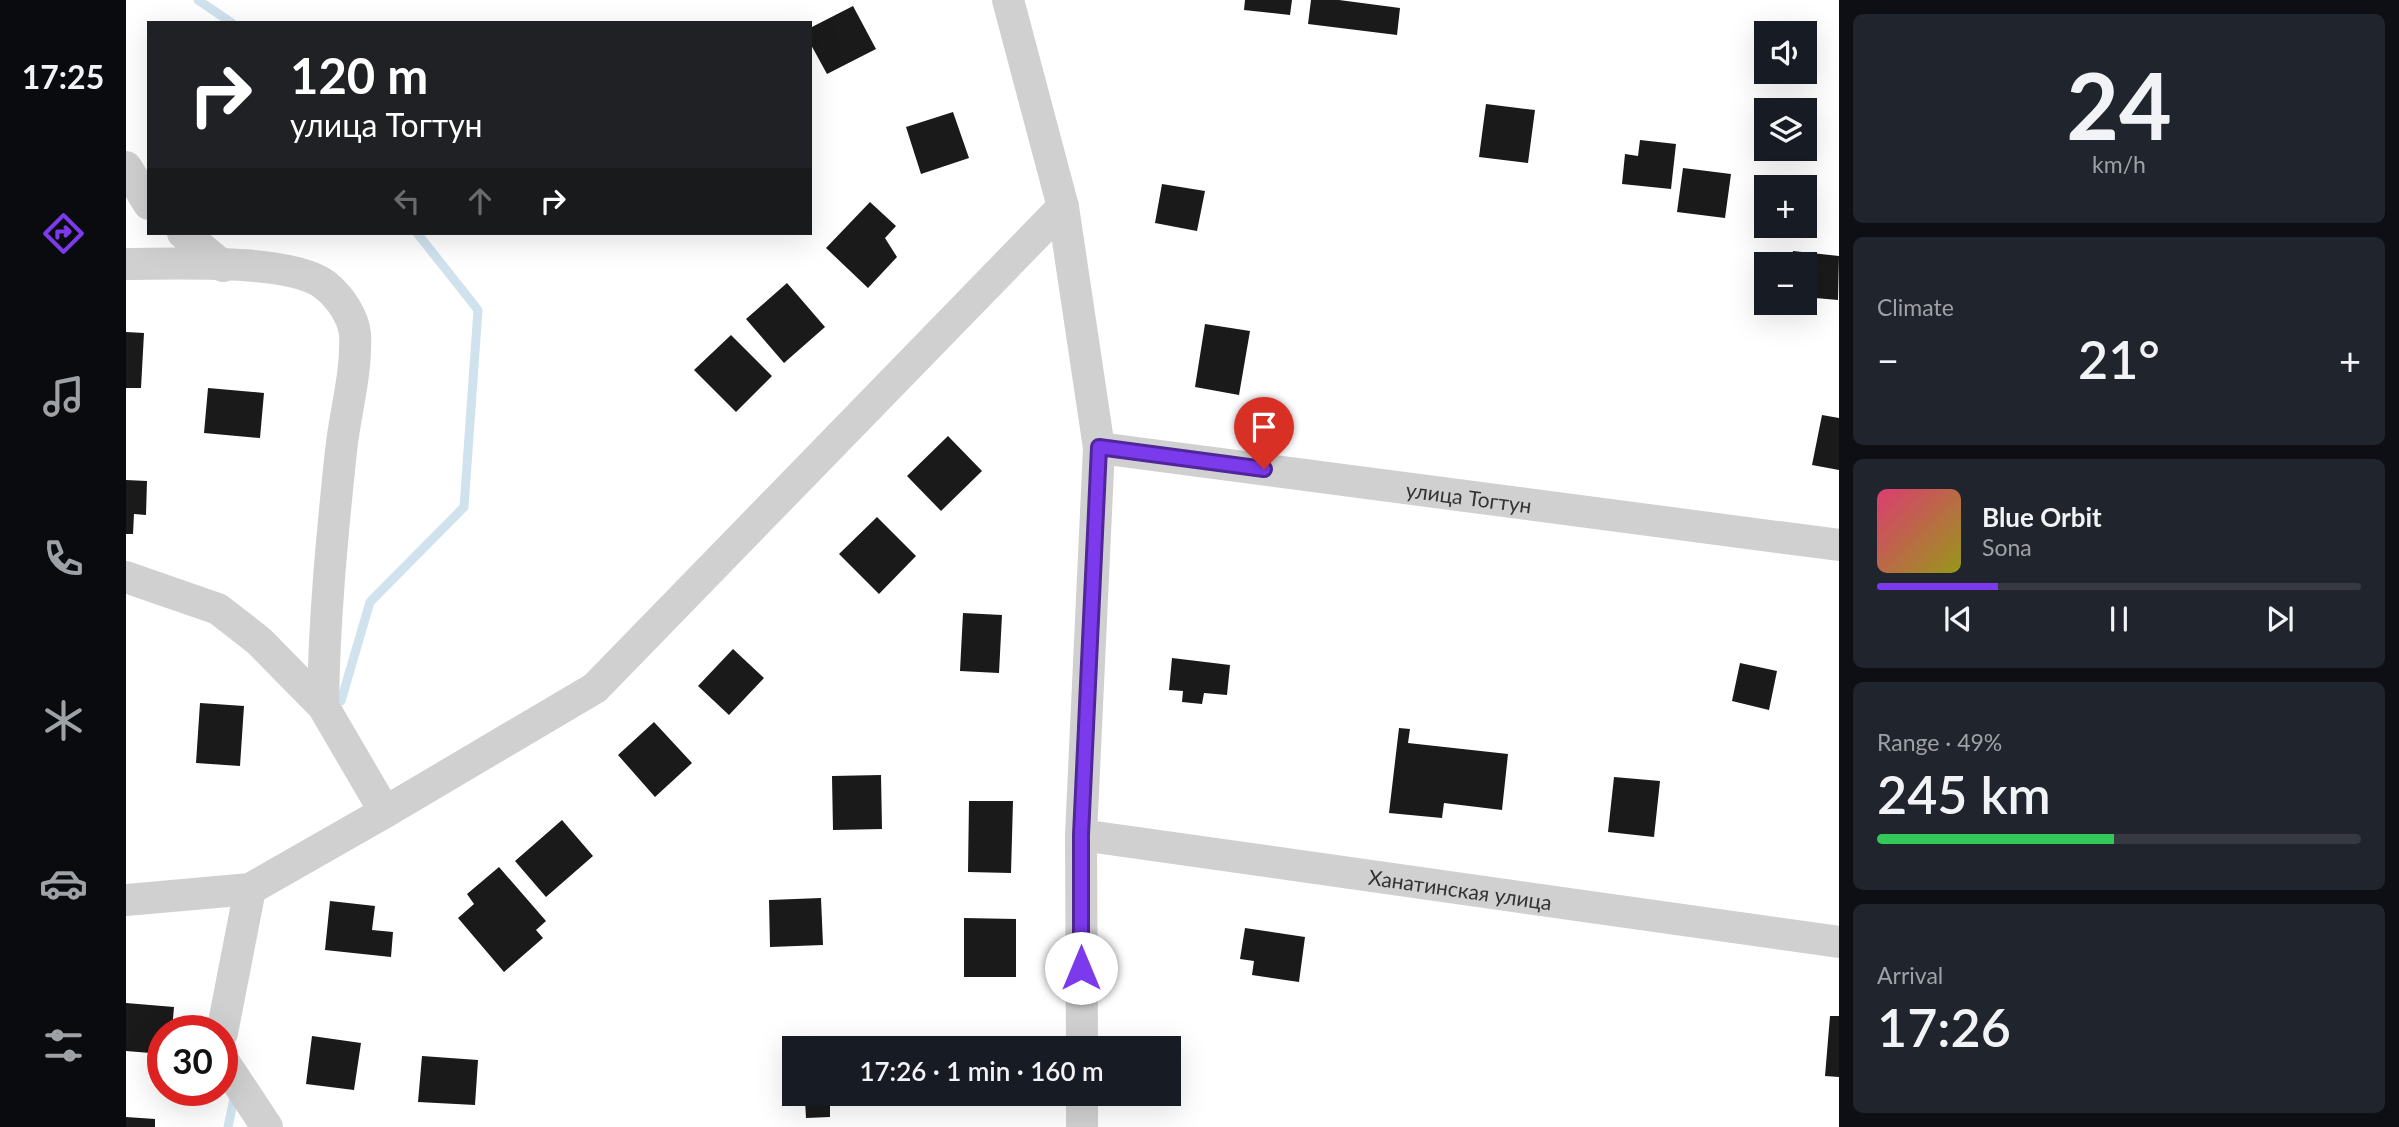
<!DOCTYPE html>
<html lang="en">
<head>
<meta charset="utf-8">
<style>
	:root { --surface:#171b24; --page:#20242c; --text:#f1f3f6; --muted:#9ea1a6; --line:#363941; --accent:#7c3aed }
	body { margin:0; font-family:Lato,sans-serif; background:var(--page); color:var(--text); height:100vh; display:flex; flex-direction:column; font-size:26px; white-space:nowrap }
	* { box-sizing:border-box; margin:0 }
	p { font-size:23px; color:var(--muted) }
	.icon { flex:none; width:38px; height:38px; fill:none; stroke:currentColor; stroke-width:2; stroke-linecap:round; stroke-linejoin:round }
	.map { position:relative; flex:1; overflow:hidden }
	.sheet { display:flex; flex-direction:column; gap:14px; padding:14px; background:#0d0f14; width:560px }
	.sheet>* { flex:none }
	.hud { position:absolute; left:21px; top:21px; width:665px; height:214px; border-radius:0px; box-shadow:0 7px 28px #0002; background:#202124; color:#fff; overflow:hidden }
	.tools { position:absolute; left:1628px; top:21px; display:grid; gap:14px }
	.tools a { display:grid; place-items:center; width:63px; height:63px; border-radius:0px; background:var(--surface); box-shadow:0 7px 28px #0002; font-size:35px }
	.speed { position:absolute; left:21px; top:1015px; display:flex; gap:14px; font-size:35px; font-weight:700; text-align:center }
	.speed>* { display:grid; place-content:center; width:91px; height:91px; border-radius:50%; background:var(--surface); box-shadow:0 7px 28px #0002; line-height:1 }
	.speed .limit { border:10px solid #d22; background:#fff; color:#111 }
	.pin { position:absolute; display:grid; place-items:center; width:60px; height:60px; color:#fff; margin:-72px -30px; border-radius:50% 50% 50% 0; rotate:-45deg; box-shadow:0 0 7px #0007 }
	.pin .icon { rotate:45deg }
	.me { position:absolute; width:77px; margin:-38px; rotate:0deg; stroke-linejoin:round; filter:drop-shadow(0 0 5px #0008) }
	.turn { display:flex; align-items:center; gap:24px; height:147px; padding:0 28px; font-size:32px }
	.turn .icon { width:91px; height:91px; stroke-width:2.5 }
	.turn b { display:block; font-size:49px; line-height:60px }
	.lanes { display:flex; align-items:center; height:66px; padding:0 28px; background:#0003; justify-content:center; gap:35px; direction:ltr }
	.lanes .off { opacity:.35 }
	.big { font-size:52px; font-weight:600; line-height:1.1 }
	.sheet .card { flex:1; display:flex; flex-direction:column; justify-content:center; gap:10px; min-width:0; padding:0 24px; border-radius:10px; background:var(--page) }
	.sheet .dial { align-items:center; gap:0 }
	.dial b { font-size:91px; line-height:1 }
	.song { display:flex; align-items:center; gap:21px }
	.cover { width:84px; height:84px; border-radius:10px; background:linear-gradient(135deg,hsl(340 70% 55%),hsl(60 70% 35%)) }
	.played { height:7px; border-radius:4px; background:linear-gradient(90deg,var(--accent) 25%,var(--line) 25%) }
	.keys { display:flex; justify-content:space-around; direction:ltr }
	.heat { display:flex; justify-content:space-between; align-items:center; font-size:38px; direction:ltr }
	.charge { height:10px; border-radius:5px; background:linear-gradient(90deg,#34c759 49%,var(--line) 0) }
	.trip { position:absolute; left:656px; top:1036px; width:399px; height:70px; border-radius:0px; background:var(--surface); box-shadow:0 7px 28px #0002; font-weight:600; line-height:70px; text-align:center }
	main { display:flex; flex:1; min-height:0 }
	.tabs { display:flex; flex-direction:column; width:126px; justify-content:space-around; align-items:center; background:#090b0e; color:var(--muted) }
	.tabs .icon { width:49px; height:49px }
	.tabs .active { color:var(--accent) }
	.tabs b { font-size:32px; color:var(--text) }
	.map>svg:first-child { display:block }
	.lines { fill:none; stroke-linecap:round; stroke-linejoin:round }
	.stream { stroke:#cfe2ee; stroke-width:9 }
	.building { fill:#1a1a1a }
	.minor { stroke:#d0d0d0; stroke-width:32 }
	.route-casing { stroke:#51269a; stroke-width:18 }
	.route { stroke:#7c3aed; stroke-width:12 }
	.labels { text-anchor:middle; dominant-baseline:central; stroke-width:7; stroke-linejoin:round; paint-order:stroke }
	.street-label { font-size:21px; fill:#333; stroke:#fff }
</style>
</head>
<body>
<main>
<nav class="tabs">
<b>17:25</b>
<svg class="icon active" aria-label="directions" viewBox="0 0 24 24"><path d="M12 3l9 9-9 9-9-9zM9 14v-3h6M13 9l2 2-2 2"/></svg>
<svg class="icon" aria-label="music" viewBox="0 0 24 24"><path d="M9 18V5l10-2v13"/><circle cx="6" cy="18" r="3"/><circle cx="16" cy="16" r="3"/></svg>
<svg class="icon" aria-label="phone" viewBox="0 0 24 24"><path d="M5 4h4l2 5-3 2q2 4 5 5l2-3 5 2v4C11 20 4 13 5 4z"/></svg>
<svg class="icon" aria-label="climate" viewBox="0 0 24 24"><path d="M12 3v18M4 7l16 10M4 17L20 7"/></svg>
<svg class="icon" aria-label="car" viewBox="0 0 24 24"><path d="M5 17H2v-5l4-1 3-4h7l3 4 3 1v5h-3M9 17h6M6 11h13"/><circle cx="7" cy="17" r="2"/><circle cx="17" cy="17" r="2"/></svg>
<svg class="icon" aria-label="filters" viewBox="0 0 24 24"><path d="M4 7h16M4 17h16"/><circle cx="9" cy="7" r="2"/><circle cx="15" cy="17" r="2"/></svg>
</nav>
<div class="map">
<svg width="1713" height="1127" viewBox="0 0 1713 1127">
	<rect width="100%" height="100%" fill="#fff"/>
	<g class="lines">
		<!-- stream -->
		<path class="stream" d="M72,0L106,23
			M215,701L244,602L338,507L352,310L291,233
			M102,1127L108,1099"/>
	</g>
	<!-- building -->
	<path class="building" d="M1119,0H1166L1164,15L1118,10Z
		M1185,0H1213L1274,8L1271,35L1182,24Z
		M727,6L750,49L701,74L684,43V28Z
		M1360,104L1409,110L1402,163L1353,157Z
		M827,112L843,158L795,174L780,127Z
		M1514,140L1550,144L1545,189L1496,184L1499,154L1512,156Z
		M1557,168L1605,174L1599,218L1551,212Z
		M1036,184L1079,191L1071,231L1029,223Z
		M744,202L770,226L759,238L771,257L742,288L700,248Z
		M1667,251L1713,256L1712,300L1678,297V264H1665Z
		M661,283L699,327L658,363L620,319Z
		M1079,324L1124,331L1113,395L1069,387Z
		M0,332L18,333L15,388H0Z
		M605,335L646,376L610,412L568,370Z
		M82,388L138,393L134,438L78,433Z
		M1696,415L1713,418V470L1686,465Z
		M822,436L856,471L815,511L781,476Z
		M0,480L21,481L20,515L8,514L7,534H0Z
		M751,517L790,556L753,594L713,554Z
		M837,613L876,615L873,673L834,671Z
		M607,649L638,678L603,715L572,686Z
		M1046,658L1104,665L1101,695L1078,693L1076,704L1056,702L1057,691L1043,690Z
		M1614,663L1651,671L1643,710L1606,701Z
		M74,703L118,706L114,766L70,763Z
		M528,722L566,763L529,797L492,755Z
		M1273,728L1284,729L1282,743L1382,754L1376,810L1318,803L1316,818L1263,813Z
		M755,775L756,829L707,830L706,776Z
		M1488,777L1534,781L1528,837L1482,832Z
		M843,801H887L885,873L842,872Z
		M436,820L467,856L420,897L389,861Z
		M373,867L420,921L410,930L417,938L378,972L332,918L348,904L341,894Z
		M695,898L697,945L644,947L643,900Z
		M204,901L249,906L246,930L267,932L265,957L199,950Z
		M838,918L890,919V977H838Z
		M1119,928L1179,937L1173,982L1126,975L1128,961L1114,959Z
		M0,1003L48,1007L46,1031H37V1054L0,1051Z
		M1704,1016H1713V1077L1699,1076Z
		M186,1036L235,1043L228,1090L180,1084Z
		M296,1056L352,1060L349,1105L292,1102Z
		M669,1094H720V1098H704V1117L680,1118L679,1100L669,1101Z
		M0,1117L29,1119V1127H0Z"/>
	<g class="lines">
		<!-- minor -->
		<g class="minor">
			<path d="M882,0L937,207L973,448L955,835L956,1048"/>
			<path d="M0,167L23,204"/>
			<path d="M57,233L97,266"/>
			<path d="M0,264C46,264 164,258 199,285C214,297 227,316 229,334C231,374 219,412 215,451C206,536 198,621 197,706"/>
			<path id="s1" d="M973,448L1713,545"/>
			<path d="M0,577L92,609L133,641L197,706L259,812"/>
			<path id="s2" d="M955,835L1713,942"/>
			<path d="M0,900L124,889L259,812L469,688L937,207"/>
			<path d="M96,1033L124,889"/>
			<path d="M96,1059L141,1127"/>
			<path d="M956,1094V1127"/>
		</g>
	</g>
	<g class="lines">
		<defs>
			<path id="route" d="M955,968V835L973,447L1138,469"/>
		</defs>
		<!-- route casing -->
		<use href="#route" class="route-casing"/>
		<!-- route -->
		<use href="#route" class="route"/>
	</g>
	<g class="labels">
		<!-- street labels -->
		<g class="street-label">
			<text stroke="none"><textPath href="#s1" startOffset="373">улица Тогтун</textPath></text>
			<text stroke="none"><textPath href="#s2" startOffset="383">Ханатинская улица</textPath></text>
		</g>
	</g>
</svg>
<div class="tools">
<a><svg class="icon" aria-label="sound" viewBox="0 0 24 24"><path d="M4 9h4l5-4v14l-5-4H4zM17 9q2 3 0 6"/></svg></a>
<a><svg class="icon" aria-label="layers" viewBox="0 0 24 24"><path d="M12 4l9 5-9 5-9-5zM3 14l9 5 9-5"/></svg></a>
<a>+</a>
<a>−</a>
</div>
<div class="speed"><div class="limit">30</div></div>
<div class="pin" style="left:1138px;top:469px;background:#d93025"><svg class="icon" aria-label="arrive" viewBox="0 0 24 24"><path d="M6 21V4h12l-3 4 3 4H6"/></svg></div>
<svg class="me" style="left:955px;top:968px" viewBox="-20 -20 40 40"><circle r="19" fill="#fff"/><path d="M0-13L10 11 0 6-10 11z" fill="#7c3aed"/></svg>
<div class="trip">17:26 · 1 min · 160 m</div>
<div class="hud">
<div class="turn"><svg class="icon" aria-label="right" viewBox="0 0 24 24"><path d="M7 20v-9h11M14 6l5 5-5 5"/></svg><div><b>120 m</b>улица Тогтун</div></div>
<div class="lanes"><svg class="icon off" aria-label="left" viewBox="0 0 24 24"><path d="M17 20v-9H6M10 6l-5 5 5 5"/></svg><svg class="icon off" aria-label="ahead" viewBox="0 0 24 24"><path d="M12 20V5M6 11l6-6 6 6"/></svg><svg class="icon" aria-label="right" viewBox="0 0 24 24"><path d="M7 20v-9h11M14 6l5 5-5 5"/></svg></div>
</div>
</div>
<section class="sheet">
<div class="card dial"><b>24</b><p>km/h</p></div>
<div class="card"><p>Climate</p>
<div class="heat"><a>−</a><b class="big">21°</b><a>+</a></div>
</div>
<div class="card">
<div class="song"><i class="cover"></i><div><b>Blue Orbit</b><p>Sona</p></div></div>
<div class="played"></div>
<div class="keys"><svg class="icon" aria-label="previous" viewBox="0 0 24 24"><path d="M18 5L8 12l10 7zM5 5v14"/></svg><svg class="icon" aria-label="pause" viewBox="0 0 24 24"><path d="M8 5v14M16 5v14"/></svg><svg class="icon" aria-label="next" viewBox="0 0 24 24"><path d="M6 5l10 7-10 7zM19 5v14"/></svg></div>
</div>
<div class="card"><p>Range · 49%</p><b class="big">245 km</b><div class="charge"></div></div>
<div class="card"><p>Arrival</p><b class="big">17:26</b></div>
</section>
</main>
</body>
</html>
